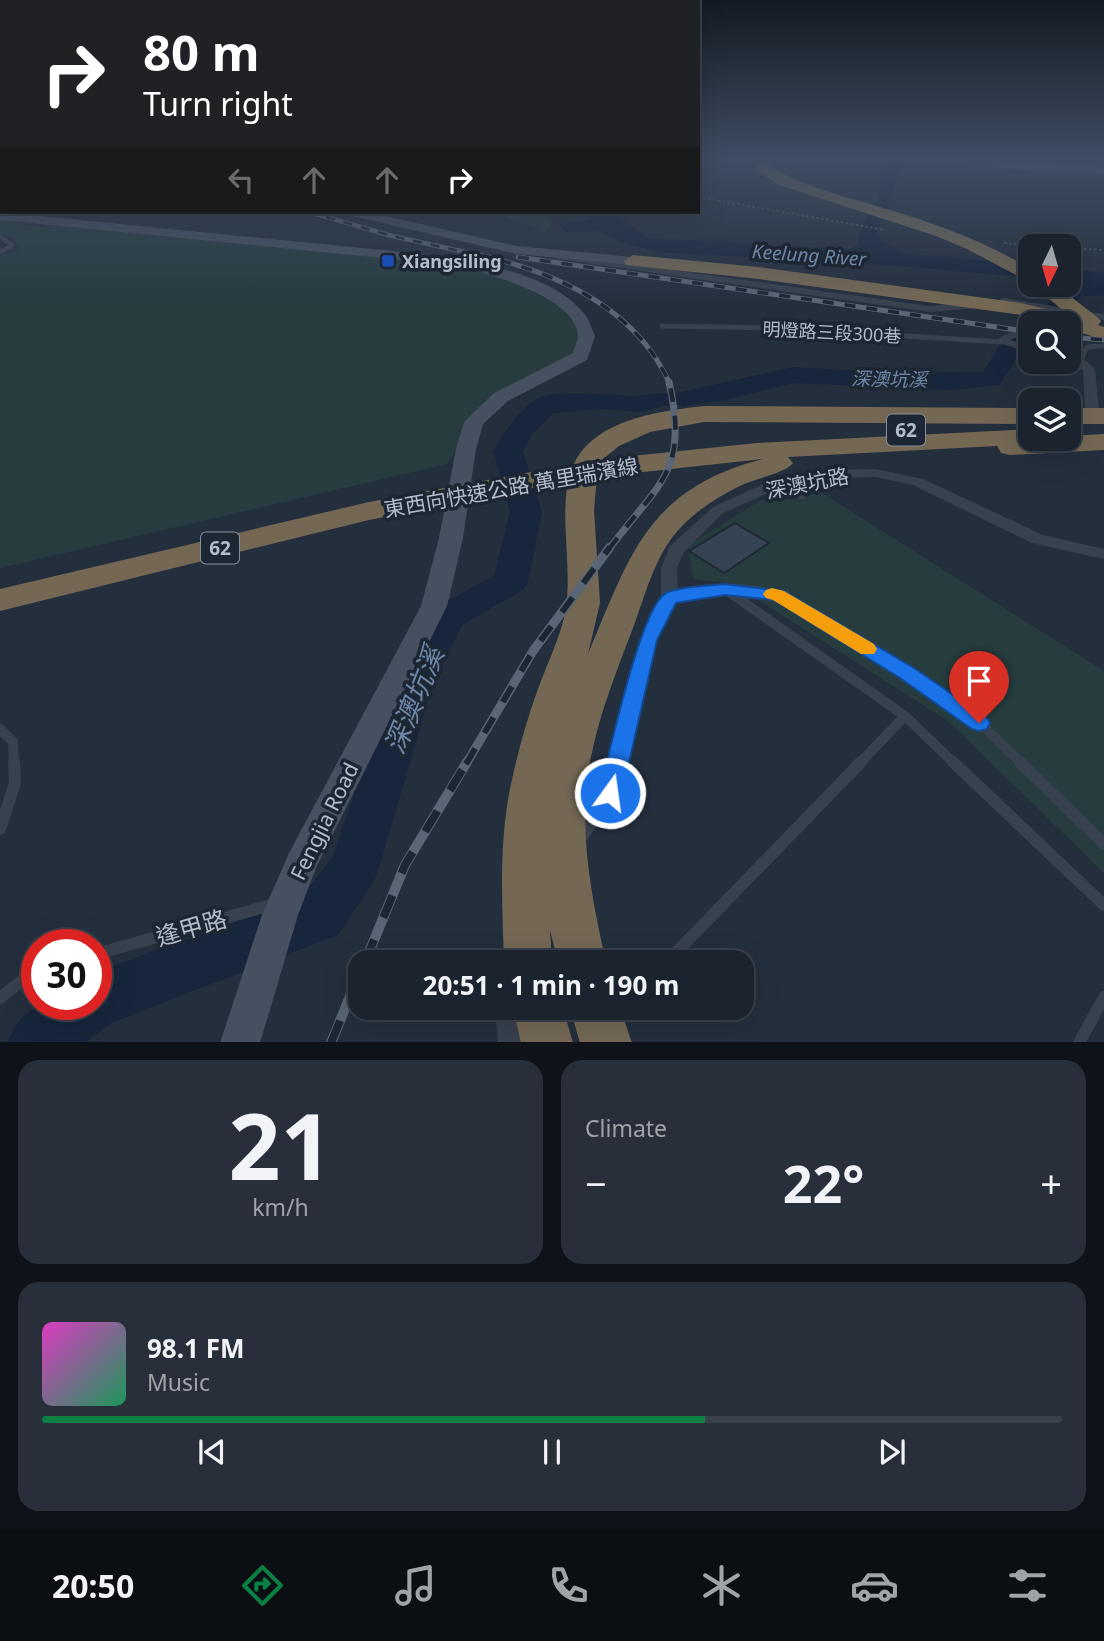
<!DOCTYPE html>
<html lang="en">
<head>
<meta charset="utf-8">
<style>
	:root { --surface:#1b232e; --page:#282f3a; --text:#f1f3f6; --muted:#a0a4aa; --line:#39404a; --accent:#0b8043 }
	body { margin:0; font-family:"Noto Sans","Noto Sans TC",sans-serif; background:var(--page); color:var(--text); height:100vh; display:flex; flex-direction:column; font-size:26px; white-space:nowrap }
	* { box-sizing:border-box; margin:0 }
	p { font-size:23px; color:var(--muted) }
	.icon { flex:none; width:38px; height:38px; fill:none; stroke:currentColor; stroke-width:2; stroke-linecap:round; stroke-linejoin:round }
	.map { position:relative; height:1042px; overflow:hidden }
	.side { display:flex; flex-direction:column; gap:18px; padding:18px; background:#0f1319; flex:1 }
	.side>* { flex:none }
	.top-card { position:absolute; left:0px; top:0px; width:700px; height:214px; box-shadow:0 7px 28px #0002,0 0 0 2px var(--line); background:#202124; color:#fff; overflow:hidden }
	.needle { width:46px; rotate:185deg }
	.fabs { position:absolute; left:1018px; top:234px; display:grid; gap:14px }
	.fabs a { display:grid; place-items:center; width:63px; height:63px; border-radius:14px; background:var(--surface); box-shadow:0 7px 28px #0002,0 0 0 2px var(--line); font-size:35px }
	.speed { position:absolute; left:21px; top:929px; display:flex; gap:14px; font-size:35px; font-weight:700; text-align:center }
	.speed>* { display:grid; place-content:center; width:91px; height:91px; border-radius:50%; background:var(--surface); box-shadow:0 7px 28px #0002,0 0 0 2px var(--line); line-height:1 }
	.speed .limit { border:10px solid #d22; background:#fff; color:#111 }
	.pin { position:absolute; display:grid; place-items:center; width:60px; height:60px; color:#fff; margin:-72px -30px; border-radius:50% 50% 50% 0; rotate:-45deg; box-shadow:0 0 7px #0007 }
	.pin .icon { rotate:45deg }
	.me { position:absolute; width:77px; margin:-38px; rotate:14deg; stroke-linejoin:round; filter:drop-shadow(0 0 5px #0008) }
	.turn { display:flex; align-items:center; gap:24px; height:147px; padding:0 28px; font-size:32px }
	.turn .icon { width:91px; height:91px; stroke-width:2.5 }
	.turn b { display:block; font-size:49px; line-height:60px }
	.lanes { display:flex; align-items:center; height:66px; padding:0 28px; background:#0003; justify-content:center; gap:35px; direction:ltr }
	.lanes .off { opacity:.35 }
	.big { font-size:52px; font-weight:700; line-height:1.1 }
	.side .widget { flex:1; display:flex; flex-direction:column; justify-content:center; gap:10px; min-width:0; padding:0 24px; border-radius:21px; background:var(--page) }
	.side .dial { align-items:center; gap:0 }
	.dial b { font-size:91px; line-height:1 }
	.song { display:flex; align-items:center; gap:21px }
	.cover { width:84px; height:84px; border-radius:10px; background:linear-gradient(135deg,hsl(310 70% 55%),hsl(150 70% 35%)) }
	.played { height:7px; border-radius:4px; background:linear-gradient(90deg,var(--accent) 65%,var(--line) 65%) }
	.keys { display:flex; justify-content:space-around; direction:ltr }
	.heat { display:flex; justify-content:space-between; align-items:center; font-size:38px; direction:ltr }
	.side .tiles { flex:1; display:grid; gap:18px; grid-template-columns:1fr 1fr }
	.widget:last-child { grid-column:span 2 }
	.trip { position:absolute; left:348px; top:950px; width:406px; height:70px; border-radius:21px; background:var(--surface); box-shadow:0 7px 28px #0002,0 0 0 2px var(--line); font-weight:700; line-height:70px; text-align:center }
	.tabs { display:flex; height:112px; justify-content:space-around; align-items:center; background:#0b0e12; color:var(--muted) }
	.tabs .icon { width:49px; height:49px }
	.tabs .current { color:var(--accent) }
	.tabs b { font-size:32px; color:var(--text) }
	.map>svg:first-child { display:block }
	.green { fill:#263c3f }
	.water { fill:#17263c }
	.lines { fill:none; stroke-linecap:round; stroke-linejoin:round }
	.river { fill:#17263c; fill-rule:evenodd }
	.building { fill:#364354; stroke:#1f2835; stroke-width:2 }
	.path { stroke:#3f5557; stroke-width:2; stroke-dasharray:2.5 2.5; stroke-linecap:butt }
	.lane-far4 { stroke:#38414e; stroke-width:4.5 }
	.lane-far3 { stroke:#38414e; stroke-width:5 }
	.lane-far2 { stroke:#38414e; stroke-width:7 }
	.lane-far1 { stroke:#38414e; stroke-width:10 }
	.lane { stroke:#38414e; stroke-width:12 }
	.street { fill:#38414e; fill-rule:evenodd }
	.secondary { fill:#465061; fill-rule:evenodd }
	.primary { fill:#56606e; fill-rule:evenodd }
	.highway { fill:#746855; fill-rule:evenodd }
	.rail-far4-casing { stroke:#5a6575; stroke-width:4.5 }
	.rail-far3-casing { stroke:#5a6575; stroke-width:5 }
	.rail-far2-casing { stroke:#5a6575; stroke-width:7 }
	.rail-far1-casing { stroke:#5a6575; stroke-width:9 }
	.rail-casing { stroke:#5a6575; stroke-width:10 }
	.rail-far4 { stroke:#1d2633; stroke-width:2.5; stroke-dasharray:9; stroke-linecap:butt }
	.rail-far3 { stroke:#1d2633; stroke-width:3.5; stroke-dasharray:11; stroke-linecap:butt }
	.rail-far2 { stroke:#1d2633; stroke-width:4.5; stroke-dasharray:14; stroke-linecap:butt }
	.rail-far1 { stroke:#1d2633; stroke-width:6; stroke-dasharray:18; stroke-linecap:butt }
	.rail { stroke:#1d2633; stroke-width:8; stroke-dasharray:24; stroke-linecap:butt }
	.route { fill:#1a73e8; stroke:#114b97; stroke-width:2 }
	.slow { fill:#f59e0b }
	.transit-dot { fill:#1a4fb4; stroke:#1d2633; stroke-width:2.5 }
	.labels { text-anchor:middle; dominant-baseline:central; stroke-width:7; stroke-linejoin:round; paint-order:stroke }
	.far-poi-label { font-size:18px; font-weight:bold; fill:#b4bcc9; stroke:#1d2633; text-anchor:start }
	.far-street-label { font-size:18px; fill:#b4bcc9; stroke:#1d2633 }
	.far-water-label { font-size:19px; font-style:italic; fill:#6d86a8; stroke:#1d2633 }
	.shield { fill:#1d2633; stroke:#878f9c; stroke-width:2 }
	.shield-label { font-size:19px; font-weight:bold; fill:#b4bcc9 }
	.street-label { font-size:21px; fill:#b4bcc9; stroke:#1d2633 }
	.near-street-label { font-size:24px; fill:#b4bcc9; stroke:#1d2633 }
	.near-water-label { font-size:28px; font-style:italic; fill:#6d86a8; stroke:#1d2633 }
</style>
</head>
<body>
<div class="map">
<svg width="1104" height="1043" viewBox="0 0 1104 1043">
	<rect width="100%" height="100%" fill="#242f3e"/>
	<!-- green -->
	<path class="green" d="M493,212H540L552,222L546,232Z
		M0,218L28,226H62L453,261L510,280L577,315L591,345L481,412L447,464L0,568V256L15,252L20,246L12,238L0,235Z
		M822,493L1104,671V873L948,721L733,584L693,579L688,546L759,501Z"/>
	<!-- water -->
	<path class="water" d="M884,158H906L876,235L900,253L1031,265V278L912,267L658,252L617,241L602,231L566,232L558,222L591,220L580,213L555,215L552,212H612L648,238L851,249L858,244C859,222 876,208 880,187C882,177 881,168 884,158Z
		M1069,269L1104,273V285L1069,282Z"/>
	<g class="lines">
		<!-- river -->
		<path class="river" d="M1104,281V295L1082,296L1050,324H1031V342L1019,354L1000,385L951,390L793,383L730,399L683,406L675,404L640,412L603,409L553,413L533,433L523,451L542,512L528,582L523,590L462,625L432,688L379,868L372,884L338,935L111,1023L85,1043H7C26,996 53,1004 96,1004V972L301,898L333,856L390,688L428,617L434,608L494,576L510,512L493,451C504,433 516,414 533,401C552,387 617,397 640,396C652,395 661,391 672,394L793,367L889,373L983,372L1000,345L1068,285Z"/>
	</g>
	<!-- building -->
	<path class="building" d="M735,523L769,543L724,573L689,551Z"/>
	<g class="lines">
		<!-- path -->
		<path class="path" d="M919,169H928
			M698,197L885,230
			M1004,243L1054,247
			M1069,248L1104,250"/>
		<!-- lane-far4 -->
		<path class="lane-far4" d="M0,237L12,245L0,252"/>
		<!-- lane-far3 -->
		<path class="lane-far3" d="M662,326L777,328L1003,342
			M1080,362L1087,347L1104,346"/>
		<!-- lane-far2 -->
		<path class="lane-far2" d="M796,480L802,496"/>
		<!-- lane-far1 -->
		<path class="lane-far1" d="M725,589L905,716L955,764
			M758,592L778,595L907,673L980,723L1022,764
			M0,729L13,742L14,764
			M859,764L905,716"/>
		<!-- lane -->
		<path class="lane" d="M953,762L1104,905
			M1020,762L1104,844
			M0,829L15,783L14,762
			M96,954L275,904
			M667,962L861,762
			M0,998L30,974L37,972
			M1079,1043L1104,997"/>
		<!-- street -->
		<path class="street" d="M560,254L930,306L978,302L983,305L978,308L930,312L557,259L555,257Z
			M1004,298L1104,314V320L1042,310L1025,334L1010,340L1031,346V353L997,342L1000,337L1017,330L1032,309L1000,303V299Z
			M1069,355L1084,359L1095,369L1099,409L1097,412L1092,413L1085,409L1083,370L1067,362Z
			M876,469L923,479L1043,535L1104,549V559L1032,543L913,485L876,477L831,478L777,489L723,513L683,553L677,569L678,591C707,586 735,580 764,588L767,592L764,596L725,595L676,603L657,640L621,793L582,847L574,850L566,847L562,840L566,833L600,789L639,640L661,598V569L669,547L713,507L768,482L831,470Z
			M495,1008H521L526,1043H498Z"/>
		<!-- secondary -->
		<path class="secondary" d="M0,212L453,257C496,267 558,278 586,316C590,322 592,330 595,336L587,360L508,401L483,424L476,449L463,538L447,606L316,868L298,915L260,1043H220L262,915L289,853L421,606L439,538L456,449L464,422L494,393L573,353C574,349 577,342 578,338C580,297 483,272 453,265L0,220Z
			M347,212H368L517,246L633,257L640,261L633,265L517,254L353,216Z"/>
		<!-- primary -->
		<path class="primary" d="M928,158L1104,165V173L1041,172L933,161Z"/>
		<!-- highway -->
		<path class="highway" d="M754,158H768V165C803,187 844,196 883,208C935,223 984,241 1031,269V283L967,249L936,236L779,185L756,170Z
			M633,255L759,267L1021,303L1067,314L1033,285H1056L1097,317L1101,321L1098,325L1104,327V340L1069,329V324H1056L1021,315L759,279L626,265L624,261Z
			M704,406L1031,408V424L704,422L650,432L619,446L603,459L757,443L1031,429V439H1069V436L1104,434V450L1010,455L1001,453L997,446L788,457L793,463C786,473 753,479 740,486C719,496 699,509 683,525C656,552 647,590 634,625C618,668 600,711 591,757C577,826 591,895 606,962H558L550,930L552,962H504C502,898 498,834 514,771C520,744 528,716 538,689C547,664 559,640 565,614C573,570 560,525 568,481L369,520L0,611V589L369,502L574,464C595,419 661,411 704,406ZM763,459C647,489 630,555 588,654L600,603L594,510L597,477Z
			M1069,408H1104V424H1069Z
			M513,1008H563L573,1043H521Z
			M570,1008H620L632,1043H580Z"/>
		<defs>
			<path id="rail-far4" d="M309,212L392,236L487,257"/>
			<path id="rail-far3" d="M479,255C546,270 618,300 657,360C661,368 667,375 669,384
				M518,257L1031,332
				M1069,337L1104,340"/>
			<path id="rail-far2" d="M609,549C657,484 690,473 669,382"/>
			<path id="rail-far1" d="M466,764L533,651L610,547"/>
			<path id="rail" d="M365,962L405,865L467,762
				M331,1043L360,972"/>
		</defs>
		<!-- rail-far4 casing -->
		<use href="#rail-far4" class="rail-far4-casing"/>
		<!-- rail-far3 casing -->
		<use href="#rail-far3" class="rail-far3-casing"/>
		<!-- rail-far2 casing -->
		<use href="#rail-far2" class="rail-far2-casing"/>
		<!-- rail-far1 casing -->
		<use href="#rail-far1" class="rail-far1-casing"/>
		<!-- rail casing -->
		<use href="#rail" class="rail-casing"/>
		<!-- rail-far4 -->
		<use href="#rail-far4" class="rail-far4"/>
		<!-- rail-far3 -->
		<use href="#rail-far3" class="rail-far3"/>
		<!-- rail-far2 -->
		<use href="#rail-far2" class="rail-far2"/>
		<!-- rail-far1 -->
		<use href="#rail-far1" class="rail-far1"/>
		<!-- rail -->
		<use href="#rail" class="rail"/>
	</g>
	<!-- sky -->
	<linearGradient id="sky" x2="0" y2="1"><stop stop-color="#141a22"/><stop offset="0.52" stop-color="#3f4d63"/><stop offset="1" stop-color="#3f4d63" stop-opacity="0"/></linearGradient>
	<rect width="1104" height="304" fill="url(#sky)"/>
	<!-- route -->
	<path class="route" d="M725,584L784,591L914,668L987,718L990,723L987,729L979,731L972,729L900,678L774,600L725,595L676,603L657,640L622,793L618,799L610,802L603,799L599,793C608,760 641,605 666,593C680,586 709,586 725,584Z"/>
	<!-- slow -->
	<path class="slow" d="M772,588L784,591L874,644L877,649L874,654H861L773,600L766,598L763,594L766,590Z"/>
	<!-- markers -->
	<rect class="transit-dot" x="381" y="254" width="14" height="14" rx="3.5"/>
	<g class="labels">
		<!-- far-poi labels -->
		<g class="far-poi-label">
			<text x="402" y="261">Xiangsiling</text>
		</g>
		<!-- far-street labels -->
		<g class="far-street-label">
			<text transform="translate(832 332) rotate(3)">明燈路三段300巷</text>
		</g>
		<!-- far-water labels -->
		<g class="far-water-label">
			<text transform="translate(809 255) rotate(4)">Keelung River</text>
			<text transform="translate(889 379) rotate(1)">深澳坑溪</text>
		</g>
		<!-- shield labels -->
		<g class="shield">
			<rect x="887" y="414.5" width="38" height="31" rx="5"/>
			<rect x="201" y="532.5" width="38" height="31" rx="5"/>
		</g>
		<g class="shield-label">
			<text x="906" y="430">62</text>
			<text x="220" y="548">62</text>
		</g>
		<!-- street labels -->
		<g class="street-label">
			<text transform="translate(807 483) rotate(-11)">深澳坑路</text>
			<text transform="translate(511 487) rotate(-10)">東西向快速公路 萬里瑞濱線</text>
			<text transform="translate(324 821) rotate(-64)">Fengjia Road</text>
		</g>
		<!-- near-street labels -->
		<g class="near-street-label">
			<text transform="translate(191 927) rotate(-16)">逢甲路</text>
		</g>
		<!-- near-water labels -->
		<g class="near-water-label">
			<text transform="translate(413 700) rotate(-68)">深澳坑溪</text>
		</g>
	</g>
</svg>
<div class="fabs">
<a><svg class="needle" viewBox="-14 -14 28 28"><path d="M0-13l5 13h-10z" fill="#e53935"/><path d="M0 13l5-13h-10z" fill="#a0a4aa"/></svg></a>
<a><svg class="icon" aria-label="search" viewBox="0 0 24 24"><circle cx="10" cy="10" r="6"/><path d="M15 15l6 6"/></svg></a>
<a><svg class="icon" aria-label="layers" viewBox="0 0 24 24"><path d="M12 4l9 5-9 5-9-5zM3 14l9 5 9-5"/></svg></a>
</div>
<div class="speed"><div class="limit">30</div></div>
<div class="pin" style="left:979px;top:723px;background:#d93025"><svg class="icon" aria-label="arrive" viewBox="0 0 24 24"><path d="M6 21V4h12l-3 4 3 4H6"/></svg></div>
<svg class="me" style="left:610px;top:793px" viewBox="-20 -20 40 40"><circle r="17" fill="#1a73e8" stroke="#fff" stroke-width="3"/><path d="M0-11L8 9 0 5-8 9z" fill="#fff"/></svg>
<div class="trip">20:51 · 1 min · 190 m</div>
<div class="top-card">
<div class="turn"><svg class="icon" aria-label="right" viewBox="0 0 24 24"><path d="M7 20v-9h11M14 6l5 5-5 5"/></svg><div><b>80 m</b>Turn right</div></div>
<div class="lanes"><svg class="icon off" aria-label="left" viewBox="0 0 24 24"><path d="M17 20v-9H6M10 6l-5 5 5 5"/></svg><svg class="icon off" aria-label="ahead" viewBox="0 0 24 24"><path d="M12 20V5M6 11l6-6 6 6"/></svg><svg class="icon off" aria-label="ahead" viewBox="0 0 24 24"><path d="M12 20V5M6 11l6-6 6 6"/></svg><svg class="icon" aria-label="right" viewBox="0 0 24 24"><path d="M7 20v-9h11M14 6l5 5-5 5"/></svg></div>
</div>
</div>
<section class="side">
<div class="tiles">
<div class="widget dial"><b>21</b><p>km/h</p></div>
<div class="widget"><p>Climate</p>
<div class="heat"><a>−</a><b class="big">22°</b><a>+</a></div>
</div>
<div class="widget">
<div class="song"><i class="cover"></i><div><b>98.1 FM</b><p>Music</p></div></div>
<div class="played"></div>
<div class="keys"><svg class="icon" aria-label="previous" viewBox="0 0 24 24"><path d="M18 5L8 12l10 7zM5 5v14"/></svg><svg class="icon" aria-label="pause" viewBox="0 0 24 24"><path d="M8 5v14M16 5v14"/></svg><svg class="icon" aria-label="next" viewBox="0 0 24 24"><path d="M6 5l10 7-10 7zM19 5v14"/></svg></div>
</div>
</div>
</section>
<nav class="tabs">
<b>20:50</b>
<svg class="icon current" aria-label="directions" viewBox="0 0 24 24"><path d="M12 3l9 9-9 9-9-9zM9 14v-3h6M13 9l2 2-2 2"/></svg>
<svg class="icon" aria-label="music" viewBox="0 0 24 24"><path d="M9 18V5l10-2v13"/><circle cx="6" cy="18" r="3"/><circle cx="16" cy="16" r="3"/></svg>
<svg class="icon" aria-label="phone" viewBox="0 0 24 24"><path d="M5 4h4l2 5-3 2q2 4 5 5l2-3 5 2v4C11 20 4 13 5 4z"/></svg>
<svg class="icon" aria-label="climate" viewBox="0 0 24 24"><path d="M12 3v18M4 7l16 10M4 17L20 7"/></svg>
<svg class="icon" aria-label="car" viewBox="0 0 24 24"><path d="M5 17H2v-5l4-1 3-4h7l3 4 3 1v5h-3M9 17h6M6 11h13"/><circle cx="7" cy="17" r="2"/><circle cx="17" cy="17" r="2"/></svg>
<svg class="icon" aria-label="filters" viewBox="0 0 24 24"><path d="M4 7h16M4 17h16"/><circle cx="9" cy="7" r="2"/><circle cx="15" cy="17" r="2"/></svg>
</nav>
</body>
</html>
